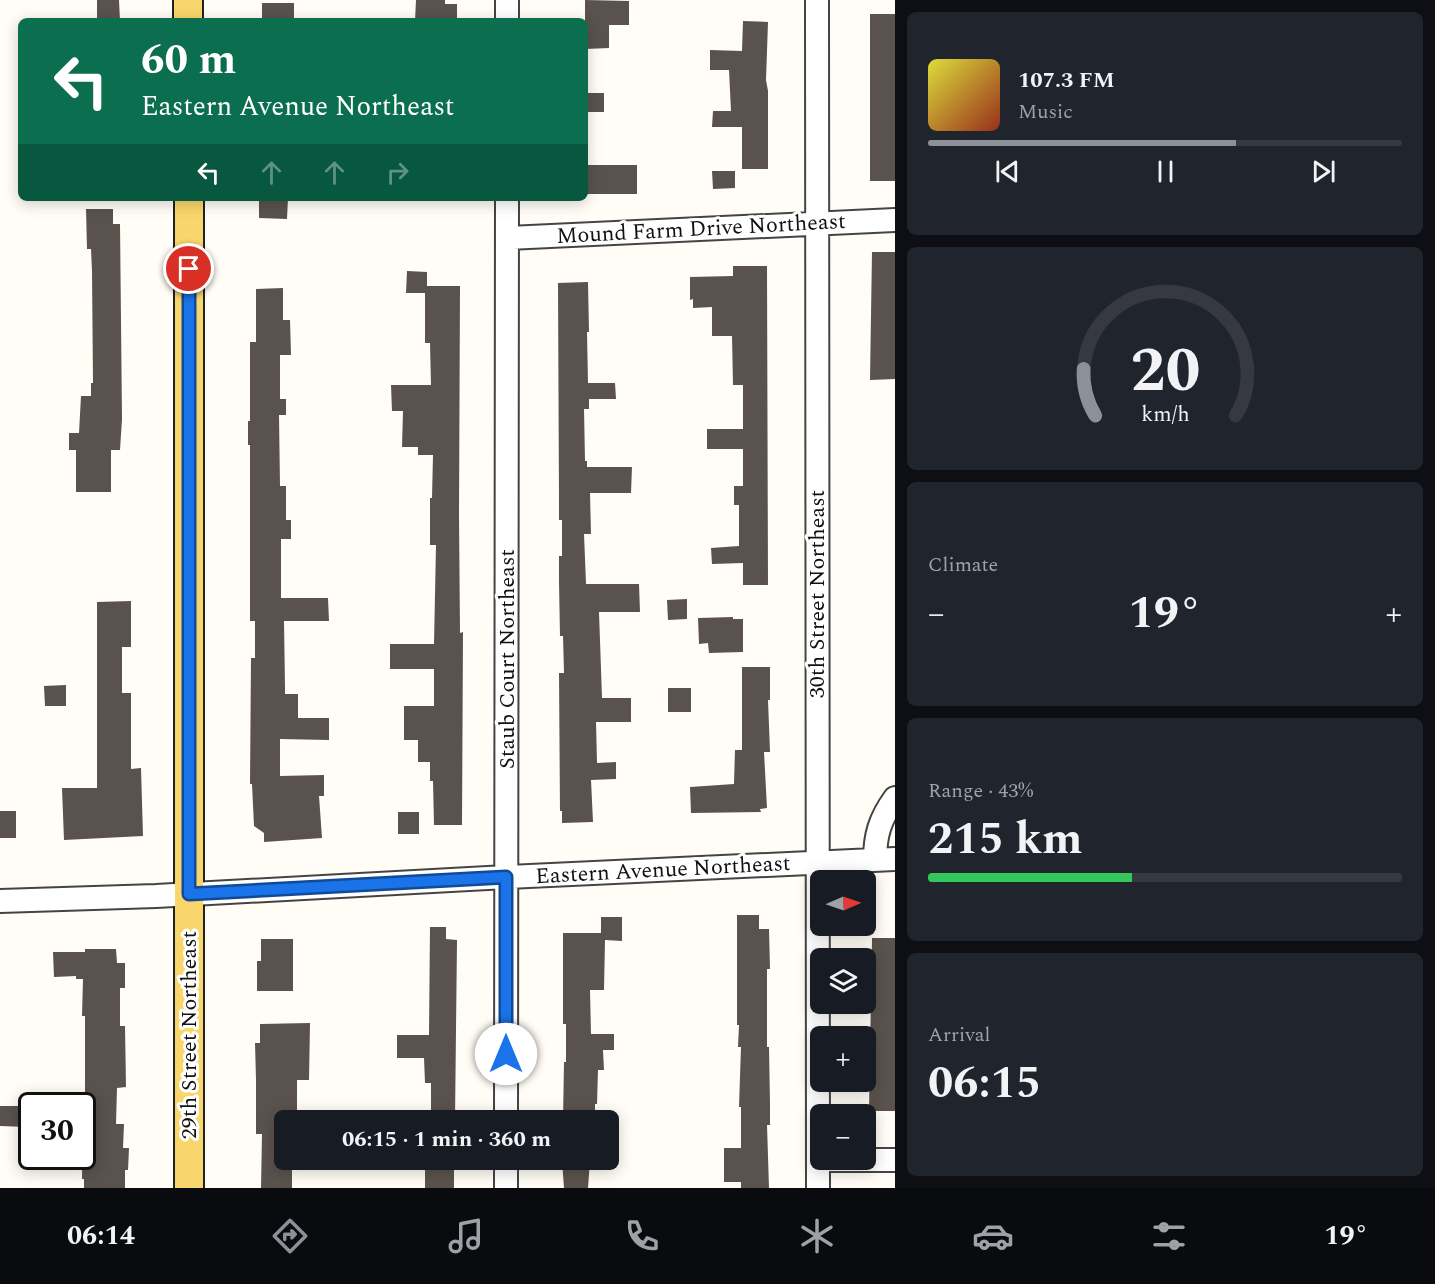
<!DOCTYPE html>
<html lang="en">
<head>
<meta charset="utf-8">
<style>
	:root { --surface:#171b24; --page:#20242c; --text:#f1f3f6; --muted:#9ea1a6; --line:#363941; --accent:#8c9099 }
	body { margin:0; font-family:Spectral,serif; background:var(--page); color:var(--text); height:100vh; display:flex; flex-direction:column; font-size:22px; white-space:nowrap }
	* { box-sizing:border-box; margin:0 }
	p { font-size:20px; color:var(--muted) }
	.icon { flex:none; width:33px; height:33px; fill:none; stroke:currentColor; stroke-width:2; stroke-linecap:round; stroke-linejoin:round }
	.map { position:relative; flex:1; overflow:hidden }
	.drawer { display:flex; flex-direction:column; gap:12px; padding:12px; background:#0d0f14; width:540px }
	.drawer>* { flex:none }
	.hud { position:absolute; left:18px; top:18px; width:570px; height:183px; border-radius:9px; box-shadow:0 3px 15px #0003; background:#0b6e4f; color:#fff; overflow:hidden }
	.needle { width:39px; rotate:88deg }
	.controls { position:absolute; left:810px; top:870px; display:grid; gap:12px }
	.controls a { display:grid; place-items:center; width:66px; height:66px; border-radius:9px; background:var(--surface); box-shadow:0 3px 15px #0003; font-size:30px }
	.speed { position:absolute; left:18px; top:1092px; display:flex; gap:12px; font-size:30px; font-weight:700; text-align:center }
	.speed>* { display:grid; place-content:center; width:78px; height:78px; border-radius:50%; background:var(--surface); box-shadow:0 3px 15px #0003; line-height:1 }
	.speed .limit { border:3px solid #111; border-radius:9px; background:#fff; color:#111 }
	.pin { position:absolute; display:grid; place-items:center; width:51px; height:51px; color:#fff; margin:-26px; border:3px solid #fff; border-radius:50%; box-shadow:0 2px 6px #0007 }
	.me { position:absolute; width:66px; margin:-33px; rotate:0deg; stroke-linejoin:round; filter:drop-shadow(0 0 4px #0008) }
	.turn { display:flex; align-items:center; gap:21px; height:126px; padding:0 24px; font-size:27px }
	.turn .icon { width:78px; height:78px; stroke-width:2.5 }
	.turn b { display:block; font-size:42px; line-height:51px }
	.lanes { display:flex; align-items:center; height:57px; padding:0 24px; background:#0003; justify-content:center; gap:30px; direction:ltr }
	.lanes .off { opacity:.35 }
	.big { font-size:45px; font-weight:700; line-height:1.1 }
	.drawer .widget { flex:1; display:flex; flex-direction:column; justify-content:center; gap:9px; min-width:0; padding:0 21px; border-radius:9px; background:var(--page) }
	.drawer .dial { align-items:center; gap:0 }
	.dial svg { height:156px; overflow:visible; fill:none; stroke:var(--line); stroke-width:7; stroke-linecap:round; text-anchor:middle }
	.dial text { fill:var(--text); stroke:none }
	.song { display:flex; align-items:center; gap:18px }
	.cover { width:72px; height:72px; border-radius:9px; background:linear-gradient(135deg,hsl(60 70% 55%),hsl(10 70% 35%)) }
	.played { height:6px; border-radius:3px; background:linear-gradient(90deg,var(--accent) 65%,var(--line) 65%) }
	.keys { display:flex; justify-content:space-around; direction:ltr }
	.heat { display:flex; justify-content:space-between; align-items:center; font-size:33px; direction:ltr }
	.charge { height:9px; border-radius:4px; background:linear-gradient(90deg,#34c759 43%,var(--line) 0) }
	.trip { position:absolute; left:274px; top:1110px; width:345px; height:60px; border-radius:9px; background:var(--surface); box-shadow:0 3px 15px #0003; font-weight:700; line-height:60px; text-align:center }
	.tab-bar { display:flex; height:96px; justify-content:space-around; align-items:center; background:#090b0e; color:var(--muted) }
	.tab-bar .icon { width:42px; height:42px }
	.tab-bar .current { color:var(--accent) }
	.tab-bar b { font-size:27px; color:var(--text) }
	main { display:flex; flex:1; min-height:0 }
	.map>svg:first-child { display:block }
	.building { fill:#5a524d }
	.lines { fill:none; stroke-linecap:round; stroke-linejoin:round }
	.minor-casing { stroke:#444; stroke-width:26 }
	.major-casing { stroke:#222; stroke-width:32 }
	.minor { stroke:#fff; stroke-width:22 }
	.major { stroke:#f9d66b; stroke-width:28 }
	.route-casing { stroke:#114b97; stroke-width:15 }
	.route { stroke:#1a73e8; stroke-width:10 }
	.labels { text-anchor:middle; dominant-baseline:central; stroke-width:6; stroke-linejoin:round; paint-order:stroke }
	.street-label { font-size:22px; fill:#111; stroke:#fff }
</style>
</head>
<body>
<main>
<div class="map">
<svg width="895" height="1188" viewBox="0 0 895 1188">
	<rect width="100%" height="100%" fill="#fffdf5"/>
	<!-- building -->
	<path class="building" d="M97,0H119L120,21H97Z
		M416,0H445V4H457V21H415Z
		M585,0L629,1V25H609V48L585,49Z
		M262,3H294V21H262Z
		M870,14H895V181H870Z
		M743,21L768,22L766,80L768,91V169H742V127H712L713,111H731L729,70H710V50L742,51Z
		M585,93H604V112H585Z
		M585,165H637V194H585Z
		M712,171H735V188L713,189Z
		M259,198H288L287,219L259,218Z
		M86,209H113V224H120L122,419L120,450H111V492H76V450H69V433H79L81,396H91V383H93L92,271L91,249H87Z
		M872,252H895V379L870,380Z
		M733,266H767L768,585H743V563L712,564L711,548L739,546V505H734V486H743V449H707V429H743V385H733L732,336H712V307L693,308V299L690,300V277L733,276Z
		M407,271L427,272V286H460L459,515L460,633L463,632L462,825H434L433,781H430V762H418V740H404V706H434V669H390V644H434L436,545H430V498H432L433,455H418V447H402L403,411H392L391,385H431L430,343H425V293H406Z
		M588,282L589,332H587L588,383H615L616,399H589V409H584L585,461H587V467H632L631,493H590L591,534H584L586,584H639L640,612H599L602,698H631V722H596L597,763L616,762V779L591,780L593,822L562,823V811H560L559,673H564L563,636H560L559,582V556H562V520H559V501L558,283Z
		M283,288V320H290L291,355H280V399H286V415H279L280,486H286V520H291V539H281V598H328L329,621H284L285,687V694H298V718H329V740L280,739V776L324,775V796H319L322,838L264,842V833L254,826L252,784H250L251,658H255V621H250V445H248V421H250V342H256V289Z
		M687,599V619L668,620L667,600Z
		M131,601V647H122V693H131V769L141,768L143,836L64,840L62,788H97V602Z
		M733,617V619H743V652L709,653L708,643L699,644L698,618Z
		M742,667H770V700H768L770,752H764L767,808L760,809L761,812L691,813L690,787L734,784L735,750H742Z
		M66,685V706H45L44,686Z
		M668,688H691V712H668Z
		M0,811H16V838H0Z
		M398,812H419V834H398Z
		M737,915H759V929H769L770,969H767V1047H769L770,1104V1125H767L769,1188H741V1182H724V1148H741V1107H739L741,1047H738L739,1025H737Z
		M601,917H622V941L605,940L604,990H590L591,1034H614V1050H603L604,1070H598L597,1104H595V1120H563L564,1062H566V1024H563V933H601Z
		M430,927H446V939L457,940L455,1120H431V1083H425L424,1058H397V1035H429Z
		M872,938H895V1111H869Z
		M261,939H293V991H257V961H261Z
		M85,949H116L117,963H125V988H120V1026H125L126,1087L117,1088L116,1124H124L123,1148H129L128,1170H125V1188H84V1179H82L83,1099H85V1016H82L83,979H76V976L54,977L53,952H85Z
		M310,1023L309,1080H297V1120H285V1160H292V1188H261L262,1134H256V1080L255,1043H260V1024Z
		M0,1106H28L27,1127L0,1126Z
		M425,1160H446V1168H454V1188H425Z
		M562,1161H590L588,1188H564Z"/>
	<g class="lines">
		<defs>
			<path id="minor" d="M817,0L818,1188
				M507,21V0
				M507,238L895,220
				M875,860C875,835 880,819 895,798
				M0,901L156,896L506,877L895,859
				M506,1120L507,198
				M818,1160H895
				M506,1188V1160"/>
			<path id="major" d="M188,0V21
				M189,198V1188"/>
		</defs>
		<!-- minor casing -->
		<use href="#minor" class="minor-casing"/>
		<!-- major casing -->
		<use href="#major" class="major-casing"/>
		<!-- minor -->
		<use href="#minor" class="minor"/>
		<!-- major -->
		<use href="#major" class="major"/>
	</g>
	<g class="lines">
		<defs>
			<path id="route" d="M189,269V894L506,877V1054"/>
		</defs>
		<!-- route casing -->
		<use href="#route" class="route-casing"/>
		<!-- route -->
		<use href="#route" class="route"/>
	</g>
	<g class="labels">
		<!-- street labels -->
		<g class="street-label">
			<text transform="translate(701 229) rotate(-3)">Mound Farm Drive Northeast</text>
			<text transform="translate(817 594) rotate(-90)">30th Street Northeast</text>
			<text transform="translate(507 659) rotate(-90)">Staub Court Northeast</text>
			<text transform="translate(663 870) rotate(-3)">Eastern Avenue Northeast</text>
			<text transform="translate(189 1035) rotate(-90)">29th Street Northeast</text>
		</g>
	</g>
</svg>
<div class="controls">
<a><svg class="needle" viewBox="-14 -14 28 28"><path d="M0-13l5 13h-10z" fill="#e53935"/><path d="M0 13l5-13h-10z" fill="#9ea1a6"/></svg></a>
<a><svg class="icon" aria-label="layers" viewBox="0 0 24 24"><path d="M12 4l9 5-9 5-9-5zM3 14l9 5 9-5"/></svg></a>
<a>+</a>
<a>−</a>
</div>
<div class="speed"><div class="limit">30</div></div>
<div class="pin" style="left:189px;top:269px;background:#d93025"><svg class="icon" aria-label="arrive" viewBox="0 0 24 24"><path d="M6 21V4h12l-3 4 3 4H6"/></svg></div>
<svg class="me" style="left:506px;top:1054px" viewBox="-20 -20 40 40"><circle r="19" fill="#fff"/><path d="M0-13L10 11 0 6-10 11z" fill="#1a73e8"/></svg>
<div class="trip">06:15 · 1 min · 360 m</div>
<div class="hud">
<div class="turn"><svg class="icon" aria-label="left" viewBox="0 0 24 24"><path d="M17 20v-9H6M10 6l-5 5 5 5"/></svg><div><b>60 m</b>Eastern Avenue Northeast</div></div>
<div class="lanes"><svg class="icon" aria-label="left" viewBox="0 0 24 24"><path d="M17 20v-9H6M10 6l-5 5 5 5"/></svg><svg class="icon off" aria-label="ahead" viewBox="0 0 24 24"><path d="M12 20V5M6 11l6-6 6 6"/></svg><svg class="icon off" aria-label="ahead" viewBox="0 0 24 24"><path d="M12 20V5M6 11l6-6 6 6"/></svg><svg class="icon off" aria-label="right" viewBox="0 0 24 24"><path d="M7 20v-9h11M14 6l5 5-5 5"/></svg></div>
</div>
</div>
<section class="drawer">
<div class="widget">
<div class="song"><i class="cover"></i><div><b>107.3 FM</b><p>Music</p></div></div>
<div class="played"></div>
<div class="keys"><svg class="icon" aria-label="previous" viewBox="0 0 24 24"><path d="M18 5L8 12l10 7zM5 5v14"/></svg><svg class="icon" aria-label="pause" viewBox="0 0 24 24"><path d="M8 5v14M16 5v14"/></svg><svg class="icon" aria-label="next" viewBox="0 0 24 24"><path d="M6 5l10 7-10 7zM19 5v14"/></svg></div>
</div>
<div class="widget dial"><svg viewBox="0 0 100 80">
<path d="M14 69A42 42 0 1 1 86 69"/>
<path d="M14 69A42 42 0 0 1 8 45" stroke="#8c9099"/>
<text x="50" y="56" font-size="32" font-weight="700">20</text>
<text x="50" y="72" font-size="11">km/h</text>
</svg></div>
<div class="widget"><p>Climate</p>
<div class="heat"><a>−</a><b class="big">19°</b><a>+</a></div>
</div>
<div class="widget"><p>Range · 43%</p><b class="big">215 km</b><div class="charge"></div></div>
<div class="widget"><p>Arrival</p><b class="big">06:15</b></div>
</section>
</main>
<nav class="tab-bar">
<b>06:14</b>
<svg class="icon current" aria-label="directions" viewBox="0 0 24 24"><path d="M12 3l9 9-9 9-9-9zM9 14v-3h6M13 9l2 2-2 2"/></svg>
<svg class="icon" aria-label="music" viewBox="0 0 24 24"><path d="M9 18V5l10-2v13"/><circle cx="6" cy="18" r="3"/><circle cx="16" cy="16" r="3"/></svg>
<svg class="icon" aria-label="phone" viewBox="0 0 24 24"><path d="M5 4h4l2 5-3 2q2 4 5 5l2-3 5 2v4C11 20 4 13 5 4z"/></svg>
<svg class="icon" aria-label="climate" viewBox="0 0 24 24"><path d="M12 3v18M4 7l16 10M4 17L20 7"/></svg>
<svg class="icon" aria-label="car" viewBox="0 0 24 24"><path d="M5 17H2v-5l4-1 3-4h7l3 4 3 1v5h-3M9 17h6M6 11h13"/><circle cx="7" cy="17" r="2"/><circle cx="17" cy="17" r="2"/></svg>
<svg class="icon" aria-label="filters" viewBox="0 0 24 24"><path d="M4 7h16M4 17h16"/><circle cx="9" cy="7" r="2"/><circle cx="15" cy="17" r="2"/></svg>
<b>19°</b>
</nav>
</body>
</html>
